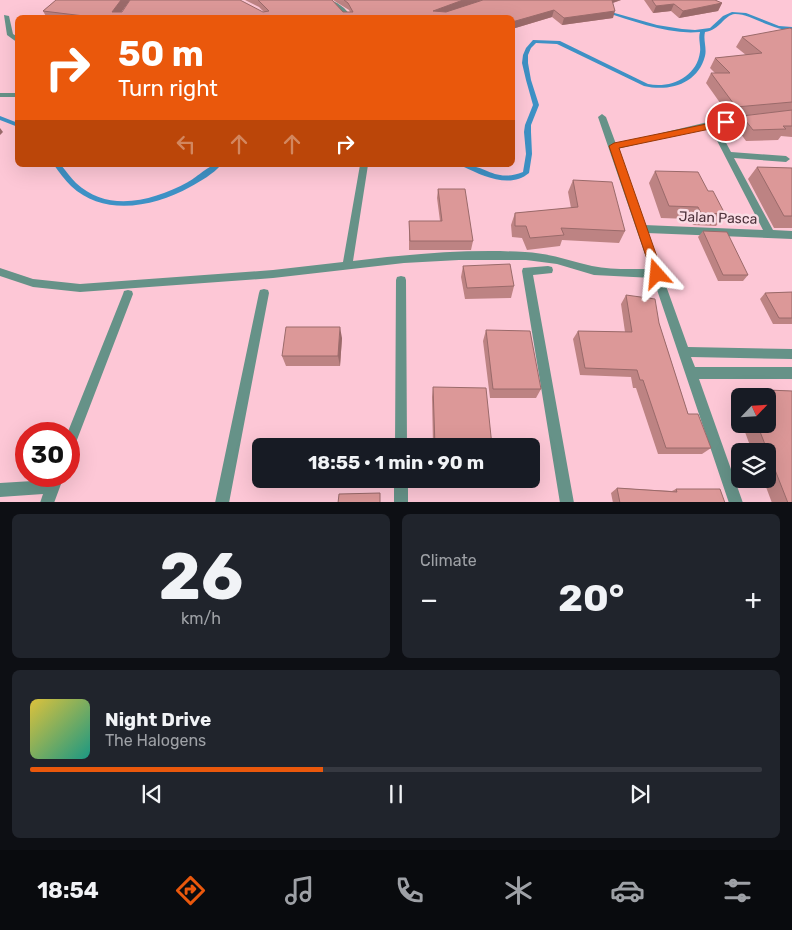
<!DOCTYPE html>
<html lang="en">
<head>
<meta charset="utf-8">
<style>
	:root { --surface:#171b24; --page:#20242c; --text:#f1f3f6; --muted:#9ea1a6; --line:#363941; --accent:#ea580c }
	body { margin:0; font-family:Rubik,sans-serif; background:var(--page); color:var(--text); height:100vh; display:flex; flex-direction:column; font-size:19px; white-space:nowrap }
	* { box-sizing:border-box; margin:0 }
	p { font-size:16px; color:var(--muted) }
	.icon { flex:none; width:28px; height:28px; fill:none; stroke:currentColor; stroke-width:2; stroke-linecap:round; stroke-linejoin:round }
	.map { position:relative; height:502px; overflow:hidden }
	.details { display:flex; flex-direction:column; gap:12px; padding:12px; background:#0d0f14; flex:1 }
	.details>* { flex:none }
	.guide { position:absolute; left:15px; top:15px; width:500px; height:152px; border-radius:8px; box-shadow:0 5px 20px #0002; background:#ea580c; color:#fff; overflow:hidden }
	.needle { width:32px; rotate:65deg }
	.fabs { position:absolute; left:731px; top:388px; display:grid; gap:10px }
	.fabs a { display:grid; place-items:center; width:45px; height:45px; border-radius:8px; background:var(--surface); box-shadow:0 5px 20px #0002; font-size:25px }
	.speed { position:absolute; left:15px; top:422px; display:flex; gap:10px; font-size:25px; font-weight:700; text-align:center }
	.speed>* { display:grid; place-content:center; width:65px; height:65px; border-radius:50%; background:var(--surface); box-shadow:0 5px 20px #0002; line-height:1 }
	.speed .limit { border:8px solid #d22; background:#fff; color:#111 }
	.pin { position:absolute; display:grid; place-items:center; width:42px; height:42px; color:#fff; margin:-21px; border:2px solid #fff; border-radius:50%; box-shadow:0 1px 5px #0007 }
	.me { position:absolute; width:55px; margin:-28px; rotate:342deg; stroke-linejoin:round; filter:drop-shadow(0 0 4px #0008) }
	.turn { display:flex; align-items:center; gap:18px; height:105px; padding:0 20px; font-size:22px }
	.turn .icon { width:65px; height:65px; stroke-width:2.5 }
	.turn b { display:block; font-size:35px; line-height:42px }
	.lanes { display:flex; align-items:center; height:48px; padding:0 20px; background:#0003; justify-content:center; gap:25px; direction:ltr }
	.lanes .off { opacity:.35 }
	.big { font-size:38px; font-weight:700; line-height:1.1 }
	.details .card { flex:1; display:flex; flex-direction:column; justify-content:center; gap:8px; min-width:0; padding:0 18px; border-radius:8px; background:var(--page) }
	.details .dial { align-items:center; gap:0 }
	.dial b { font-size:65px; line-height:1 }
	.song { display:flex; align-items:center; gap:15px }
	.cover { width:60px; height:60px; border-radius:8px; background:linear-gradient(135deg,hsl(50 70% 55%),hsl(170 70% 35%)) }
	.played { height:5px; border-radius:2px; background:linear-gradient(90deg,var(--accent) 40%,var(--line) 40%) }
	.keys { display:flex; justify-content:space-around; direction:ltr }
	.heat { display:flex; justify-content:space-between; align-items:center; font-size:28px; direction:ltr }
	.details .tiles { flex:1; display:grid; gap:12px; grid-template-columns:1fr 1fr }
	.card:last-child { grid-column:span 2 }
	.trip { position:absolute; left:252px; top:438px; width:288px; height:50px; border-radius:8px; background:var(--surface); box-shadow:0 5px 20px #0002; font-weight:700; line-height:50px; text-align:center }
	.tab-bar { display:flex; height:80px; justify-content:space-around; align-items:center; background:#090b0e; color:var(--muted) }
	.tab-bar .icon { width:35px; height:35px }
	.tab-bar .current { color:var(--accent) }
	.tab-bar b { font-size:22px; color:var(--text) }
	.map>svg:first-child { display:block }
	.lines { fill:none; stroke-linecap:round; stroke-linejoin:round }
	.stream { fill:#3e91c5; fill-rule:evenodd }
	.minor { fill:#669288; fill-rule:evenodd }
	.wall { fill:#bd8383 }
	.shaded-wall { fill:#9a6a6a }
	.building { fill:#dc9898; stroke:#9a6a6a }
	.route { fill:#ea580c; stroke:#983908 }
	.labels { text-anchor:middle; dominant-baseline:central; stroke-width:5; stroke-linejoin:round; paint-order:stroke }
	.street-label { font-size:14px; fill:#4d323b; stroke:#f9dce4 }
</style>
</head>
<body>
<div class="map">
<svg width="792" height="503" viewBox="0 0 792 503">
	<rect width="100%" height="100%" fill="#fdc7d6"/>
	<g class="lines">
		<!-- stream -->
		<path class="stream" d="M604,10L657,25L682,29L695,30L710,28L723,16L732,12L746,13L779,26L792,27V31C784,30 776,28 769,25C758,21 746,14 735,14C724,15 720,30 705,32C703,40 707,48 705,56C698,84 669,92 644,86L557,44L536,43L531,48L528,55V63L531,80L539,105L531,125V132L532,154L529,173C510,189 483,176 464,167L463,165C487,165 494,183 523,172L526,154L524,132L525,125L533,105L526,80L522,63L523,55L526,48L533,40L560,41L648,84C670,89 697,77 700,52C701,46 698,39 700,32C667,35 635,21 604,12Z
			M0,116L18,123V127L0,120Z
			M54,165H61C66,171 70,177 76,183C108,213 153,201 188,182C194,179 209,166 214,165C216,164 219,165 221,165C213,174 201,181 190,187C154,207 104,217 71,186C65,180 59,172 54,165Z"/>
		<!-- minor -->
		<path class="minor" d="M327,0C336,0 347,9 352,18H345Z
			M4,15L9,16L13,34L18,37V43L7,35Z
			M0,93H18V97H0Z
			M602,114L606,117L616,144L712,121L750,117L753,118V122L717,126L731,152L786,156L790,159L786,162L734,158L773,230L792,231V239L647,233L688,347L792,349V359L691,357L695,367H792V379H699L743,503H729L653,278L594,275L557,264L526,260H459L404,263L273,278L80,292L33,287L0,276V268L33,279L80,284L273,270L343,262L360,165H368L353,261C410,254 468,249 525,252C549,253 570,261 592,266C610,270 631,269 650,269L598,117ZM710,127L763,230L644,225L617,149Z
			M548,266L552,267L553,270L552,273L533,275L574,503H560L522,271L523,268Z
			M401,276L405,277L406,280L407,446H395L396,280L397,277Z
			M264,289L268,290L269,293L229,503H215L259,293L260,290Z
			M128,290L132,291L133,294L75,445L74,450L69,451V434H67L123,294L124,291Z
			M50,476H64L54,503H40L43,494L0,497V483L49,480Z
			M394,479H408V503H394Z"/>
	</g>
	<!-- wall -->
	<path class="wall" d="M56,0H130L121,12H264L259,7L245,0H332L343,12H350L349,10L333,0H621L613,3V18L562,25L552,17L512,29V18H47L43,11Z
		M644,0H715L722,3L718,11L679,18L671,11L653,13Z
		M792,29V137L781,136L778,140L746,141L735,126L741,116L730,117L706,83L711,73H715L710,68L715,58L746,55L736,47L742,37Z
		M757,167L792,168V228H774L748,179Z
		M655,171L708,191L725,214L716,226L693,225L690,219L661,218L649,183Z
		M573,180L625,231L619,243L562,240L560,246L527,250L522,238L512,237L511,225L515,213L571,208L568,192Z
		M438,189L473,241L471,250H409V221H440L437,198Z
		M703,231L748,275L743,281H718L698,237Z
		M463,266L514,286L511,298L465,299L461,277Z
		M792,292V324H773L760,299L765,293Z
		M626,295L659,323L688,414L711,448L702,454H658L636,388H633L631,377L580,375L573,339L578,331L625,332L621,304Z
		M486,330L541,389L536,398H490L483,341Z
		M342,338L340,366H286L282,356Z
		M433,387L492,446H433L432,397Z
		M743,389L792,391V503H772L763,479H768V451H752L742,424H768V396H740V418L732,398Z
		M617,488L672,491L676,489L725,503H613L611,493Z"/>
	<!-- shaded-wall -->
	<path class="shaded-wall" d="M121,0H130L117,18L112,12Z
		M463,0H483L434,18L433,11Z
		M610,0H621L609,4Z
		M722,3L718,11L679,18L683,11Z
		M674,4L671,11L653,13L656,6Z
		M554,10L552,17L512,29V22Z
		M615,11L613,18L562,25L564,18Z
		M0,128L3,132L0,135Z
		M340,327L342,338L340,366L338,356Z"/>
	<!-- building -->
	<path class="building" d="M56,0H121L112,12H122L130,0H240L263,12L269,11L258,0H332L343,12H353L348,3L344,0H463L433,11L446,12L483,0H612L615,11L564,18L554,10L512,22V18H82L84,16L43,11Z
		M652,0H715L722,3L683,11L674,4L656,6Z
		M790,28L792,29V102L736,107L711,73H730L715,58L762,53L742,37Z
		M792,110V126H783L786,129L753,130L742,116Z
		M757,167L792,168V216H784Z
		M655,171L698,172L708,191H713L725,214L701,213L698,207L669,206Z
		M573,180L612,182L625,231L561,228L564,235L530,238L526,226H515V213L578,207Z
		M438,189H465L473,241H410L409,221H442Z
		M703,231L727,232L748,275H723Z
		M510,264L514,286L467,288L463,266Z
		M792,292V318H779L765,293Z
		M626,295L655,299L659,323L688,414H698L711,448H666L643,380H640L637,370L585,368L578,331L632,332Z
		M286,327H340L338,356H282Z
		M486,330L530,331L541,389H493Z
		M433,387L486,388L492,446H435Z
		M743,389L792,391V503H788L757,424H768V396H746Z
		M617,488L677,492L676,489H720L725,503H620Z
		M380,493V503H338L339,494Z"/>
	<!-- route -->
	<path class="route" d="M726,120L730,122L729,125L619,148L663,274L657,278L653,277L609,146L614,143Z"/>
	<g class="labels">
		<!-- street labels -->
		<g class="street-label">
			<text transform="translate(718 218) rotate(2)">Jalan Pasca</text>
		</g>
	</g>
</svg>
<div class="fabs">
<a><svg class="needle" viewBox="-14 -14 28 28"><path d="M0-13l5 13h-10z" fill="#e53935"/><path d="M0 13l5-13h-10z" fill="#9ea1a6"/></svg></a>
<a><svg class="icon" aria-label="layers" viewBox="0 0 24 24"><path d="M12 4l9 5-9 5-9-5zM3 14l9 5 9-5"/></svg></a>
</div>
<div class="speed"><div class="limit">30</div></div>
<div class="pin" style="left:726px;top:122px;background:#d93025"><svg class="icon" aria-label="arrive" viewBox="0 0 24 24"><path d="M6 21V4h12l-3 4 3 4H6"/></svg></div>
<svg class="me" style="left:657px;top:274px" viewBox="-20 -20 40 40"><path d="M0-17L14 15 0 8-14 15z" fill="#ea580c" stroke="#fff" stroke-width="4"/></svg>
<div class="trip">18:55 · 1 min · 90 m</div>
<div class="guide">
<div class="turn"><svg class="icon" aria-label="right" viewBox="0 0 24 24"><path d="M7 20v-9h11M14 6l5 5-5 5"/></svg><div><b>50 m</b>Turn right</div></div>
<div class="lanes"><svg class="icon off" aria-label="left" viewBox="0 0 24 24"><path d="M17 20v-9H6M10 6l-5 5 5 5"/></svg><svg class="icon off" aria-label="ahead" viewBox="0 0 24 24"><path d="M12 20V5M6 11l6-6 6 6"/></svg><svg class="icon off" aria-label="ahead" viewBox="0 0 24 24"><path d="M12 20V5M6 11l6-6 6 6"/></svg><svg class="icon" aria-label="right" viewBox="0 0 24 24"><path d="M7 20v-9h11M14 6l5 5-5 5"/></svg></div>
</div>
</div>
<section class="details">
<div class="tiles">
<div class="card dial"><b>26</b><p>km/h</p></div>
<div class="card"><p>Climate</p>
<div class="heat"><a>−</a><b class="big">20°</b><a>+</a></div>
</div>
<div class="card">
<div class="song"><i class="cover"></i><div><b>Night Drive</b><p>The Halogens</p></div></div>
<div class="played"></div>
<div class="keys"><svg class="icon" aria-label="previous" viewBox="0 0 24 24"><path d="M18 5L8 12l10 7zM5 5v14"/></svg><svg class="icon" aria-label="pause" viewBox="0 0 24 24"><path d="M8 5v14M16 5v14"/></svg><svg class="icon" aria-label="next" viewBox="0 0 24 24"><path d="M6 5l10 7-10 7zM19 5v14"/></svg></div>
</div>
</div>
</section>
<nav class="tab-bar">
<b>18:54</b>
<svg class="icon current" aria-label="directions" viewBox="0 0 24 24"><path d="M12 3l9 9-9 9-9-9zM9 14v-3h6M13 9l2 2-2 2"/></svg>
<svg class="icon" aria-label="music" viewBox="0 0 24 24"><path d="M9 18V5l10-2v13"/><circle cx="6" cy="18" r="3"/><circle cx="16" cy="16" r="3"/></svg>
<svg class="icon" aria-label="phone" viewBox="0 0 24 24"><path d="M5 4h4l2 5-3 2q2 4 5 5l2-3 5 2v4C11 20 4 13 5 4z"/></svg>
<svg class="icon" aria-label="climate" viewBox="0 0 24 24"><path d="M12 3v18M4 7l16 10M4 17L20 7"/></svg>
<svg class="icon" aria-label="car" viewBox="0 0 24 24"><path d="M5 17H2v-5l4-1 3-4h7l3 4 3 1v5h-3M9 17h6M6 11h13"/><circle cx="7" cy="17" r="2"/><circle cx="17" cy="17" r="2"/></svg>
<svg class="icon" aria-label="filters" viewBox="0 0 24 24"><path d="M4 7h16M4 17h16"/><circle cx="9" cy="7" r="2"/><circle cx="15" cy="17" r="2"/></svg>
</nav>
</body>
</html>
